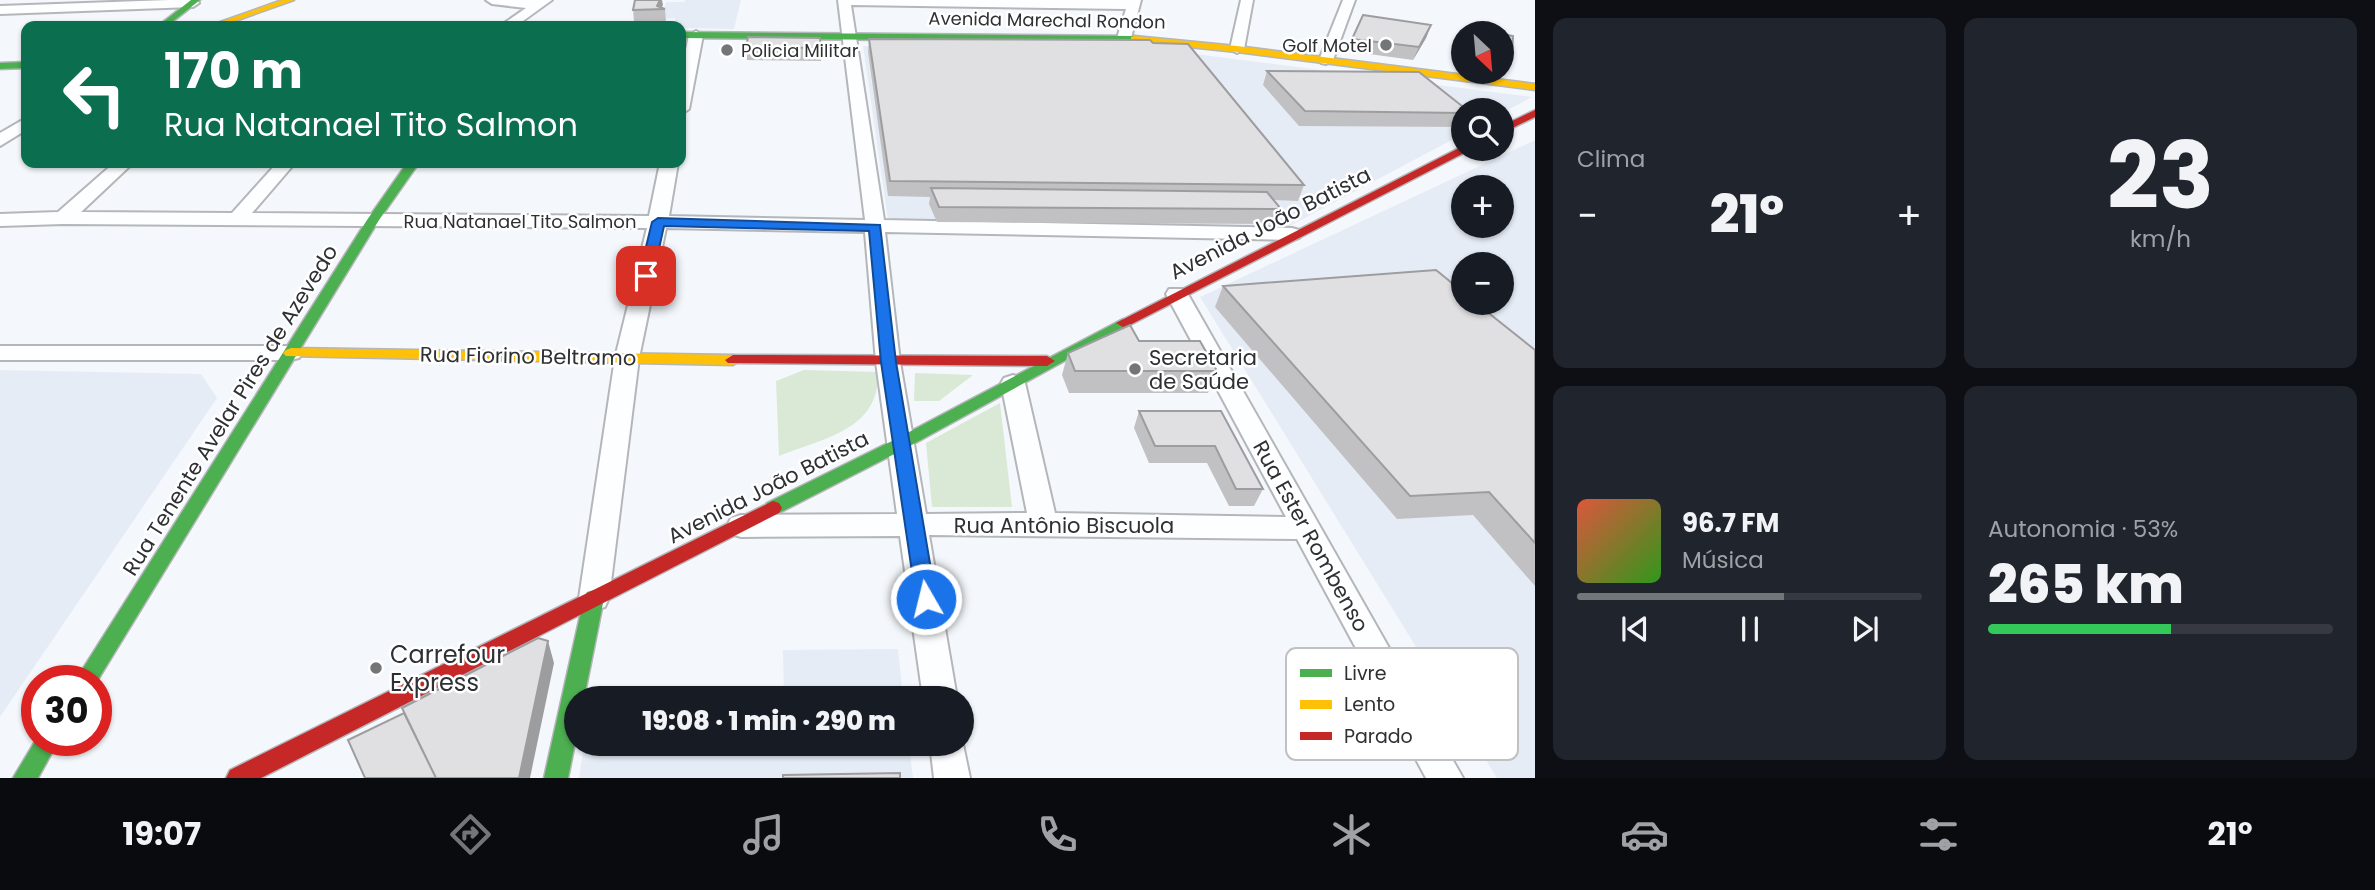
<!DOCTYPE html>
<html lang="pt">
<head>
<meta charset="utf-8">
<style>
	:root { --surface:#171b24; --page:#20242c; --text:#f1f3f6; --muted:#9ea1a6; --line:#363941; --accent:#737679 }
	body { margin:0; font-family:Poppins,sans-serif; background:var(--page); color:var(--text); height:100vh; display:flex; flex-direction:column; font-size:26px; white-space:nowrap }
	* { box-sizing:border-box; margin:0 }
	p { font-size:23px; color:var(--muted) }
	.icon { flex:none; width:38px; height:38px; fill:none; stroke:currentColor; stroke-width:2; stroke-linecap:round; stroke-linejoin:round }
	.map { position:relative; flex:1; overflow:hidden }
	.details { display:flex; flex-direction:column; gap:18px; padding:18px; background:#0d0f14; width:840px }
	.details>* { flex:none }
	.hud { position:absolute; left:21px; top:21px; width:665px; height:147px; border-radius:14px; box-shadow:0 2px 5px #0004; background:#0b6e4f; color:#fff; overflow:hidden }
	.needle { width:46px; rotate:154deg }
	.buttons { position:absolute; left:1451px; top:21px; display:grid; gap:14px }
	.buttons a { display:grid; place-items:center; width:63px; height:63px; border-radius:50%; background:var(--surface); box-shadow:0 2px 5px #0004; font-size:35px }
	.speed { position:absolute; left:21px; top:665px; display:flex; gap:14px; font-size:35px; font-weight:700; text-align:center }
	.speed>* { display:grid; place-content:center; width:91px; height:91px; border-radius:50%; background:var(--surface); box-shadow:0 2px 5px #0004; line-height:1 }
	.speed .limit { border:10px solid #d22; background:#fff; color:#111 }
	.pin { position:absolute; display:grid; place-items:center; width:60px; height:60px; color:#fff; margin:-30px; border-radius:14px; box-shadow:0 4px 10px #0006 }
	.me { position:absolute; width:77px; margin:-38px; rotate:352deg; stroke-linejoin:round; filter:drop-shadow(0 0 5px #0008) }
	.turn { display:flex; align-items:center; gap:24px; height:147px; padding:0 28px; font-size:32px }
	.turn .icon { width:91px; height:91px; stroke-width:2.5 }
	.turn b { display:block; font-size:49px; line-height:60px }
	.big { font-size:52px; font-weight:800; line-height:1.1 }
	.details .tile { flex:1; display:flex; flex-direction:column; justify-content:center; gap:10px; min-width:0; padding:0 24px; border-radius:14px; background:var(--page) }
	.details .dial { align-items:center; gap:0 }
	.dial b { font-size:91px; line-height:1 }
	.song { display:flex; align-items:center; gap:21px }
	.cover { width:84px; height:84px; border-radius:10px; background:linear-gradient(135deg,hsl(10 70% 55%),hsl(110 70% 35%)) }
	.played { height:7px; border-radius:4px; background:linear-gradient(90deg,var(--accent) 60%,var(--line) 60%) }
	.keys { display:flex; justify-content:space-around; direction:ltr }
	.heat { display:flex; justify-content:space-between; align-items:center; font-size:38px; direction:ltr }
	.charge { height:10px; border-radius:5px; background:linear-gradient(90deg,#34c759 53%,var(--line) 0) }
	.details .tiles { flex:1; display:grid; gap:18px; grid-template-columns:repeat(2,1fr) }
	.trip { position:absolute; left:564px; top:686px; width:410px; height:70px; border-radius:35px; background:var(--surface); box-shadow:0 2px 5px #0004; font-weight:800; line-height:70px; text-align:center }
	.tab-bar { display:flex; height:112px; justify-content:space-around; align-items:center; background:#090b0e; color:var(--muted) }
	.tab-bar .icon { width:49px; height:49px }
	.tab-bar .selected { color:var(--accent) }
	.tab-bar b { font-size:32px; color:var(--text) }
	main { display:flex; flex:1; min-height:0 }
	.map>svg:first-child { display:block }
	.built { fill:#e6ecf6; fill-rule:evenodd }
	.green { fill:#d9e9d6 }
	.lines { fill:none; stroke-linecap:round; stroke-linejoin:round }
	.street-casing { stroke:#b4b6b9; stroke-width:4 }
	.fast-casing { stroke:#b4b6b9; stroke-width:3 }
	.slow-casing { stroke:#b4b6b9; stroke-width:3 }
	.jam-casing { stroke:#b4b6b9; stroke-width:3 }
	.street { fill:#fdfeff; fill-rule:evenodd }
	.fast { fill:#4caf50; fill-rule:evenodd }
	.slow { fill:#ffc107; fill-rule:evenodd }
	.jam { fill:#c62828; fill-rule:evenodd }
	.wall { fill:#c1c1c3 }
	.shaded-wall { fill:#9d9d9f }
	.building { fill:#e0e0e3; stroke:#9d9d9f; stroke-width:2 }
	.route { fill:#1a73e8; stroke:#114b97; stroke-width:2 }
	.poi-dot { fill:#737679; stroke:#fff; stroke-width:2.5 }
	.labels { text-anchor:middle; dominant-baseline:central; stroke-width:5; stroke-linejoin:round; paint-order:stroke }
	.far-street-label { font-size:18px; fill:#2e3033; stroke:#fff }
	.far-poi-label { font-size:18px; fill:#2e3033; stroke:#fff; text-anchor:end }
	.street-label { font-size:21px; fill:#2e3033; stroke:#fff }
	.poi-label { font-size:21px; fill:#2e3033; stroke:#fff; text-anchor:start }
	.near-poi-label { font-size:24px; fill:#2e3033; stroke:#fff; text-anchor:start }
	.key { fill:#fff; stroke:#c0c1c2; stroke-width:2 }
	.key-label { font-size:19px; fill:#2e3033 }
</style>
</head>
<body>
<main>
<div class="map">
<svg width="1535" height="778" viewBox="0 0 1535 778">
	<rect width="100%" height="100%" fill="#f4f8fc"/>
	<!-- built -->
	<path class="built" d="M685,0H741L734,29L681,28L675,26V18L661,19L666,2H684Z
		M863,46L1140,47L1532,97L1502,113V110H1463V134L1284,229L888,220Z
		M1535,140V778H1497L1200,297ZM1463,187H1502V226H1463ZM1463,264H1502V303H1463Z
		M0,370L201,374L217,398L0,717Z
		M898,649L903,698H784L783,650Z
		M584,744H909L913,778H579Z"/>
	<!-- green -->
	<path class="green" d="M804,370L878,372C880,430 824,438 779,456L776,381Z
		M915,373L973,375L939,401H914Z
		M1000,403L1012,507H932L926,443Z"/>
	<g class="lines">
		<defs>
			<path id="street" d="M169,0H197L199,3L193,7L0,14V6Z
				M486,0H552L516,26H500L526,8L492,4Z
				M838,0H1141L1131,38L1124,42L1117,38L1126,9L851,5L884,220L1292,228L1299,230L1302,234L1299,238L1292,240L885,232L900,362L926,514L1027,513L1001,383L1004,378L1013,375L1022,378L1025,383L1055,513L1286,517L1166,294L1169,289H1185L1463,778H1426L1297,539L929,535L957,698H923L900,536L741,537L731,534L727,526L731,518L741,515L897,514L876,362L865,232L666,228L639,358L609,598L605,607L594,610L583,607L579,598L615,358L647,228L63,224L0,226V214L58,212L114,163H133L81,212L232,213L277,163H295L252,213L649,216L660,163H678L669,216L865,220Z
				M1241,0H1253L1244,49L1237,53L1230,49Z
				M1343,0H1355L1333,60L1326,64L1321,63L1319,60Z
				M696,31L703,35L689,109L681,114V73L689,35Z
				M26,118V130L0,146V133Z
				M0,346H291L299,348L303,353L299,358L291,360H0Z
				M961,735L970,778H934L930,744H961Z"/>
			<path id="fast" d="M191,0H200L167,26H158Z
				M681,32L1134,36L1138,39L1134,42L681,38Z
				M26,62V68L0,69V63Z
				M407,163H419L379,220L96,683V681H75L367,220Z
				M1123,319L1130,323L1128,326L908,447L779,513H767L764,508L767,503L896,439Z
				M594,590L601,592L604,598L584,698H576V738L568,778H544L584,598L587,592Z
				M37,738V740H59L38,778H13Z"/>
			<path id="slow" d="M282,0H294L221,26H209Z
				M1134,36L1237,46L1535,84V90L1237,52L1131,41V37Z
				M291,348L733,355L741,360L733,365L286,356L283,353L286,350Z"/>
			<path id="jam" d="M1535,110V117L1502,133V126Z
				M1463,146V149H1469L1468,151L1128,326L1123,327L1116,323Z
				M733,355L1047,356L1055,361L1047,366L728,363L725,360Z
				M773,501L779,503L782,508L779,513L261,778H226L230,770Z"/>
		</defs>
		<!-- street casing -->
		<use href="#street" class="street-casing"/>
		<!-- fast casing -->
		<use href="#fast" class="fast-casing"/>
		<!-- slow casing -->
		<use href="#slow" class="slow-casing"/>
		<!-- jam casing -->
		<use href="#jam" class="jam-casing"/>
		<!-- street -->
		<use href="#street" class="street"/>
		<!-- fast -->
		<use href="#fast" class="fast"/>
		<!-- slow -->
		<use href="#slow" class="slow"/>
		<!-- jam -->
		<use href="#jam" class="jam"/>
	</g>
	<!-- wall -->
	<path class="wall" d="M635,0H662V8L665,9L666,22H634L633,10Z
		M1431,25L1426,38L1413,60L1347,51L1352,39Z
		M1502,34L1512,55L1504,72H1502Z
		M869,39L1304,185L1298,201L1274,200L1281,209L1275,224L937,222L929,204L930,197L888,196L868,52Z
		M746,47L821,48V61L747,60Z
		M1267,71L1463,110V127L1299,126L1263,85Z
		M1223,286L1535,350V586L1473,515L1397,519L1215,307Z
		M1139,341L1217,371L1208,393H1069L1062,375L1068,353Z
		M1139,411H1221L1263,489L1254,506H1229L1207,463H1149L1134,428Z"/>
	<!-- shaded-wall -->
	<path class="shaded-wall" d="M660,0H662L663,5L661,9L657,6Z
		M1431,25L1426,38L1413,60L1419,47Z
		M548,641L554,663L530,778H519Z"/>
	<!-- building -->
	<path class="building" d="M635,0H660L657,6L665,9L633,10Z
		M1363,15L1431,25L1419,47L1352,39Z
		M1476,30L1497,33H1476Z
		M1502,34L1513,36L1512,55L1502,54Z
		M748,37L820,38L821,48L746,47Z
		M869,39L1150,40L1153,43L1188,44L1304,185L890,181Z
		M1267,71L1419,72L1467,110H1463V113L1305,111Z
		M931,188L1267,192L1281,209L939,207Z
		M1436,270L1463,292V303H1476L1535,350V543L1489,492L1410,496L1223,286Z
		M1130,325L1139,341H1200L1217,371H1075L1068,353Z
		M1139,411H1221L1263,489H1236L1215,446H1155Z
		M538,638L548,641L519,778H436L402,708Z
		M404,713L436,778H365L348,740Z
		M900,773V778H783V775Z"/>
	<!-- route -->
	<path class="route" d="M658,218L880,225L896,362L936,599L933,605L926,607L919,605L916,599L881,362L869,231L664,226L653,276L646,280L639,276L652,222Z"/>
	<!-- markers -->
	<g class="poi-dot">
		<circle cx="1386" cy="45" r="7"/>
		<circle cx="727" cy="50" r="7"/>
		<circle cx="1135" cy="369" r="7"/>
		<circle cx="376" cy="668" r="7"/>
	</g>
	<g class="labels">
		<!-- far-street labels -->
		<g class="far-street-label">
			<text transform="translate(1047 20) rotate(1)">Avenida Marechal Rondon</text>
			<text x="520" y="221">Rua Natanael Tito Salmon</text>
		</g>
		<!-- far-poi labels -->
		<g class="far-poi-label">
			<text x="1372" y="45">Golf Motel</text>
			<text x="741" y="50" text-anchor="start">Policia Militar</text>
		</g>
		<!-- street labels -->
		<g class="street-label">
			<text transform="translate(1270 223) rotate(-27)">Avenida João Batista</text>
			<text transform="translate(528 356) rotate(1)">Rua Fiorino Beltramo</text>
			<text transform="translate(230 410) rotate(-58)">Rua Tenente Avelar Pires de Azevedo</text>
			<text transform="translate(768 487) rotate(-27)">Avenida João Batista</text>
			<text x="1064" y="525">Rua Antônio Biscuola</text>
			<text transform="translate(1311 536) rotate(61)">Rua Ester Rombenso</text>
		</g>
		<!-- poi labels -->
		<g class="poi-label">
			<text x="1149" y="357">Secretaria<tspan x="1149" dy="24">de Saúde</tspan></text>
		</g>
		<!-- near-poi labels -->
		<g class="near-poi-label">
			<text x="390" y="654">Carrefour<tspan x="390" dy="28">Express</tspan></text>
		</g>
	</g>
	<!-- legend -->
	<rect x="1286" y="648" width="232" height="112" rx="10" class="key"/>
	<rect x="1300" y="669" width="32" height="8" fill="#4caf50"/>
	<rect x="1300" y="700" width="32" height="9" fill="#ffc107"/>
	<rect x="1300" y="732" width="32" height="8" fill="#c62828"/>
	<g class="key-label">
		<text x="1344" y="680">Livre</text>
		<text x="1344" y="711">Lento</text>
		<text x="1344" y="743">Parado</text>
	</g>
</svg>
<div class="buttons">
<a><svg class="needle" viewBox="-14 -14 28 28"><path d="M0-13l5 13h-10z" fill="#e53935"/><path d="M0 13l5-13h-10z" fill="#9ea1a6"/></svg></a>
<a><svg class="icon" aria-label="search" viewBox="0 0 24 24"><circle cx="10" cy="10" r="6"/><path d="M15 15l6 6"/></svg></a>
<a>+</a>
<a>−</a>
</div>
<div class="speed"><div class="limit">30</div></div>
<div class="pin" style="left:646px;top:276px;background:#d93025"><svg class="icon" aria-label="arrive" viewBox="0 0 24 24"><path d="M6 21V4h12l-3 4 3 4H6"/></svg></div>
<svg class="me" style="left:926px;top:599px" viewBox="-20 -20 40 40"><circle r="17" fill="#1a73e8" stroke="#fff" stroke-width="3"/><path d="M0-11L8 9 0 5-8 9z" fill="#fff"/></svg>
<div class="trip">19:08 · 1 min · 290 m</div>
<div class="hud">
<div class="turn"><svg class="icon" aria-label="left" viewBox="0 0 24 24"><path d="M17 20v-9H6M10 6l-5 5 5 5"/></svg><div><b>170 m</b>Rua Natanael Tito Salmon</div></div>
</div>
</div>
<section class="details">
<div class="tiles">
<div class="tile"><p>Clima</p>
<div class="heat"><a>−</a><b class="big">21°</b><a>+</a></div>
</div>
<div class="tile dial"><b>23</b><p>km/h</p></div>
<div class="tile">
<div class="song"><i class="cover"></i><div><b>96.7 FM</b><p>Música</p></div></div>
<div class="played"></div>
<div class="keys"><svg class="icon" aria-label="previous" viewBox="0 0 24 24"><path d="M18 5L8 12l10 7zM5 5v14"/></svg><svg class="icon" aria-label="pause" viewBox="0 0 24 24"><path d="M8 5v14M16 5v14"/></svg><svg class="icon" aria-label="next" viewBox="0 0 24 24"><path d="M6 5l10 7-10 7zM19 5v14"/></svg></div>
</div>
<div class="tile"><p>Autonomia · 53%</p><b class="big">265 km</b><div class="charge"></div></div>
</div>
</section>
</main>
<nav class="tab-bar">
<b>19:07</b>
<svg class="icon selected" aria-label="directions" viewBox="0 0 24 24"><path d="M12 3l9 9-9 9-9-9zM9 14v-3h6M13 9l2 2-2 2"/></svg>
<svg class="icon" aria-label="music" viewBox="0 0 24 24"><path d="M9 18V5l10-2v13"/><circle cx="6" cy="18" r="3"/><circle cx="16" cy="16" r="3"/></svg>
<svg class="icon" aria-label="phone" viewBox="0 0 24 24"><path d="M5 4h4l2 5-3 2q2 4 5 5l2-3 5 2v4C11 20 4 13 5 4z"/></svg>
<svg class="icon" aria-label="climate" viewBox="0 0 24 24"><path d="M12 3v18M4 7l16 10M4 17L20 7"/></svg>
<svg class="icon" aria-label="car" viewBox="0 0 24 24"><path d="M5 17H2v-5l4-1 3-4h7l3 4 3 1v5h-3M9 17h6M6 11h13"/><circle cx="7" cy="17" r="2"/><circle cx="17" cy="17" r="2"/></svg>
<svg class="icon" aria-label="filters" viewBox="0 0 24 24"><path d="M4 7h16M4 17h16"/><circle cx="9" cy="7" r="2"/><circle cx="15" cy="17" r="2"/></svg>
<b>21°</b>
</nav>
</body>
</html>
